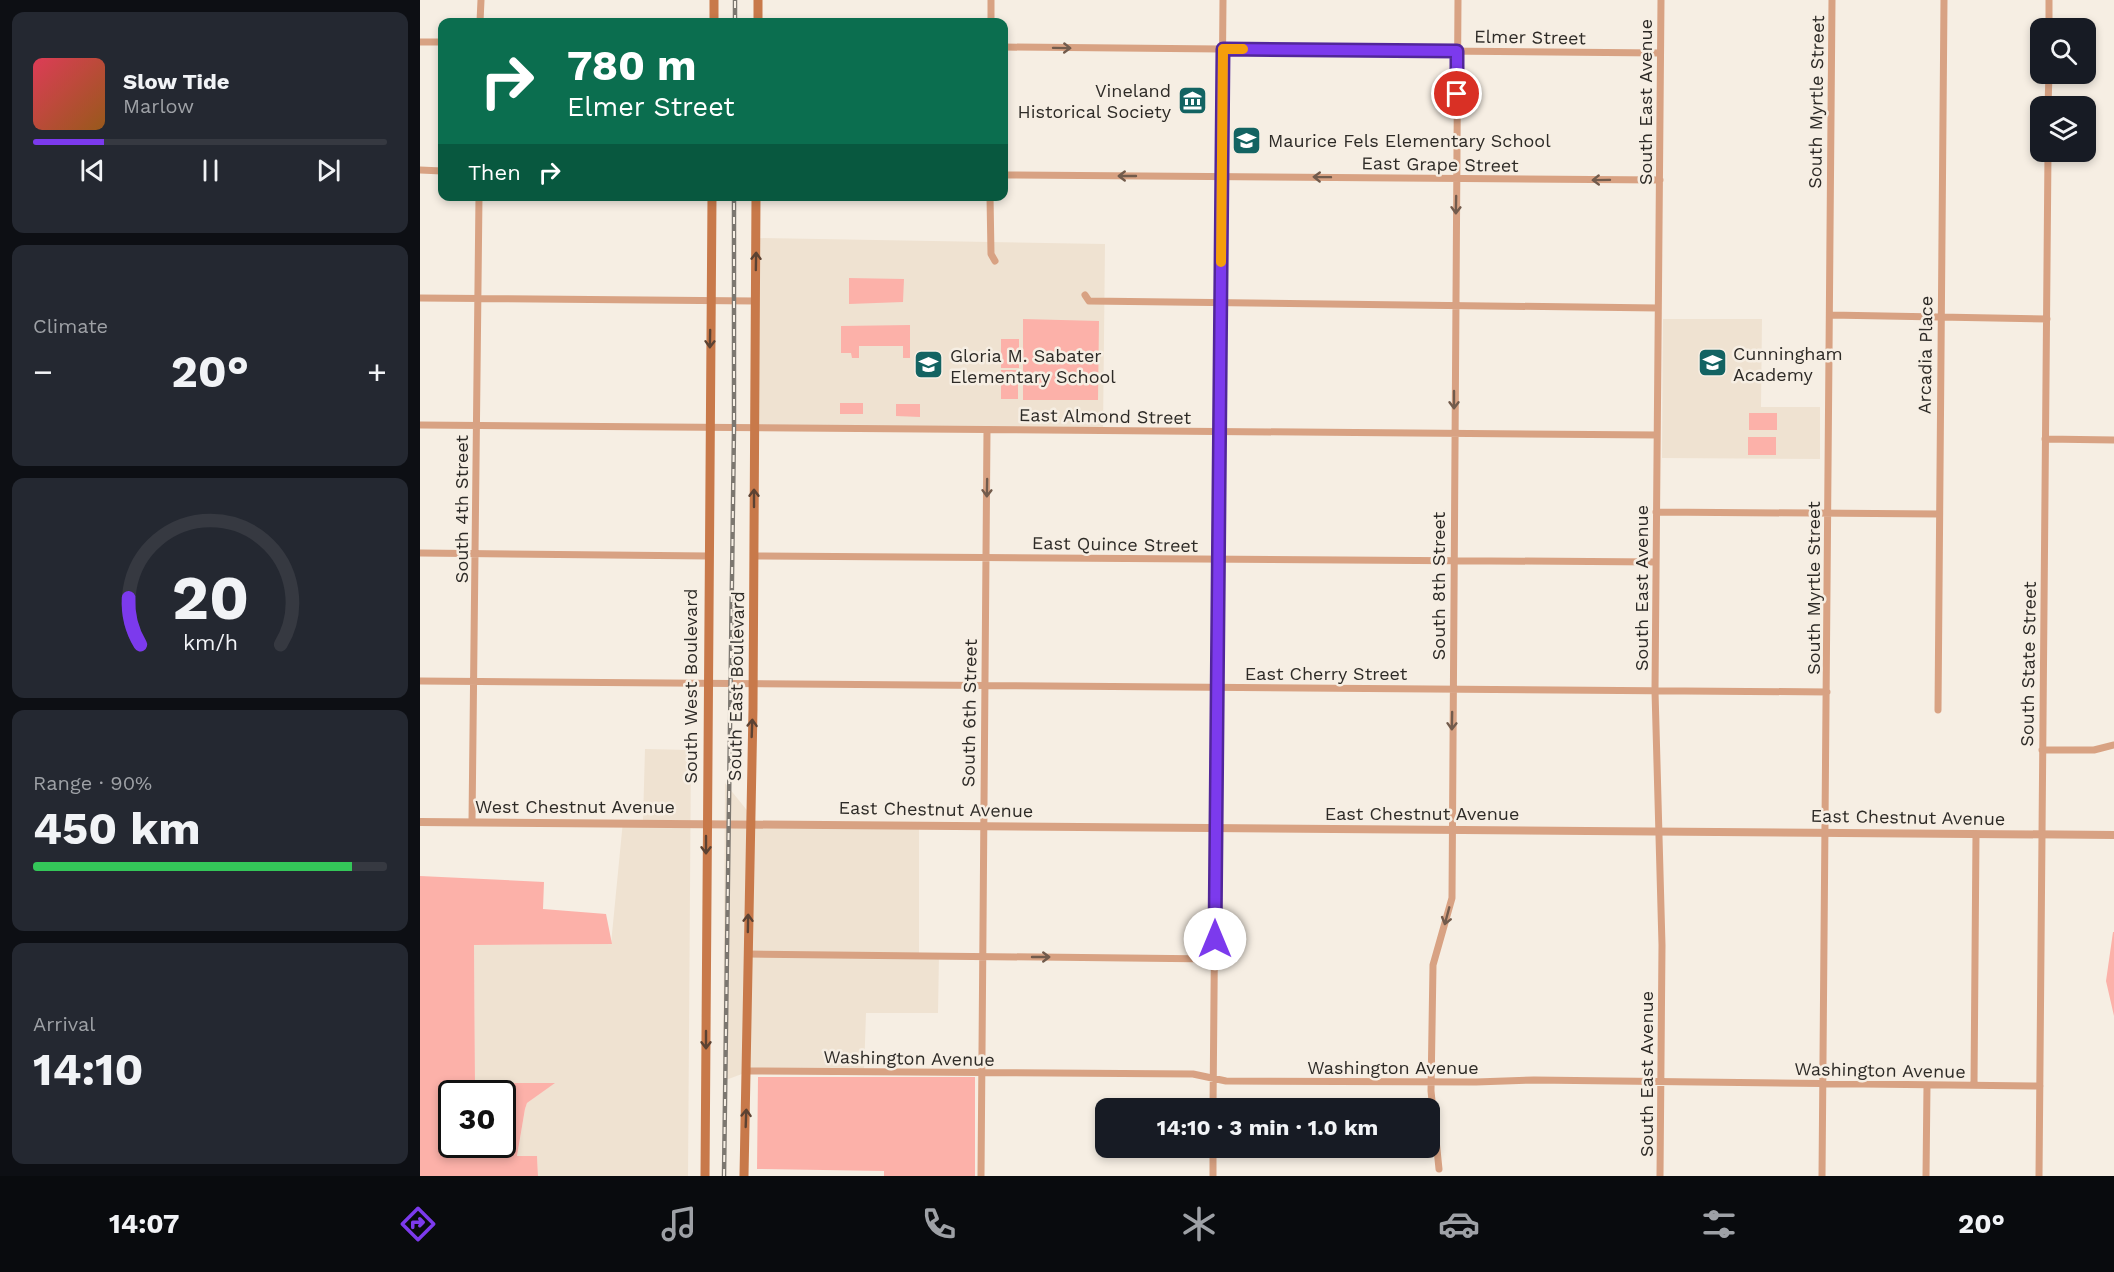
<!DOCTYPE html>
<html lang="en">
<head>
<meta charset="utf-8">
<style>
	:root { --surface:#171b24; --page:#242831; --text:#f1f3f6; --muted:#9ea1a6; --line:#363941; --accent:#7c3aed }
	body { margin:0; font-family:"Work Sans",sans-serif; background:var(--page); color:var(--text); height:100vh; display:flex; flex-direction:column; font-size:22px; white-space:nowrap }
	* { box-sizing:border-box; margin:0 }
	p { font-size:20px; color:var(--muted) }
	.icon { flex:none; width:33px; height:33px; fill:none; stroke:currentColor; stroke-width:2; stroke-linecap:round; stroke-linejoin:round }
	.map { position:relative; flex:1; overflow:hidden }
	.details { display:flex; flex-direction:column; gap:12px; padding:12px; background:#0d0f14; width:420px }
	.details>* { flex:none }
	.banner { position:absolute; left:18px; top:18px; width:570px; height:183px; border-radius:12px; box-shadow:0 3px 9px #0003; background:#0b6e4f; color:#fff; overflow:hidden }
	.buttons { position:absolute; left:1610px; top:18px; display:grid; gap:12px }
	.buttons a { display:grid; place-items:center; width:66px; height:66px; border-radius:12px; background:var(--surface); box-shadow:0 3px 9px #0003; font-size:30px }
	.speed { position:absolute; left:18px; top:1080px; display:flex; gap:12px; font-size:30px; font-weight:700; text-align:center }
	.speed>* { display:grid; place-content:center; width:78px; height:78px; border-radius:50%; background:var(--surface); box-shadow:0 3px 9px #0003; line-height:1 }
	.speed .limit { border:3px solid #111; border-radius:9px; background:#fff; color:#111 }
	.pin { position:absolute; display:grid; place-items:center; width:51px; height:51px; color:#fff; margin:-26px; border:3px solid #fff; border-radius:50%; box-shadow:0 2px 6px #0007 }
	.me { position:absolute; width:66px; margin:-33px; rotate:0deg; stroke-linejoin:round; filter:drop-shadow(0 0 4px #0008) }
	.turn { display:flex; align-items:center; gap:21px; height:126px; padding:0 30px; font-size:27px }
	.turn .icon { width:78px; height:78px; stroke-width:2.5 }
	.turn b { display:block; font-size:42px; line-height:51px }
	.then { display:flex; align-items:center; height:57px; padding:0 30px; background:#0003; gap:12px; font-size:22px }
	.big { font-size:45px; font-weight:700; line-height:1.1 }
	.details .widget { flex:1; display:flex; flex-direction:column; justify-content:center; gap:9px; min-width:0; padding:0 21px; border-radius:12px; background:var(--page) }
	.details .dial { align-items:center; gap:0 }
	.dial svg { height:156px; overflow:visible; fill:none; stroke:var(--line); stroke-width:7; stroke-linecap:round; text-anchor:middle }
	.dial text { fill:var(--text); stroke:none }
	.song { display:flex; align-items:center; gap:18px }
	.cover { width:72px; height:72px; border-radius:9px; background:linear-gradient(135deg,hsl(350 70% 55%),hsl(30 70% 35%)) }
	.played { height:6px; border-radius:3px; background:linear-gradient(90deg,var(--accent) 20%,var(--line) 20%) }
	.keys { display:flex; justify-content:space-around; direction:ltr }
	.heat { display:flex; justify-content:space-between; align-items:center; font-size:33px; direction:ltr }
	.charge { height:9px; border-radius:4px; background:linear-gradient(90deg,#34c759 90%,var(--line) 0) }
	.trip { position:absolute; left:675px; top:1098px; width:345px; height:60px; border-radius:12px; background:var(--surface); box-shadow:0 3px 9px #0003; font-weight:700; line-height:60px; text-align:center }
	.dock { display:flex; height:96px; justify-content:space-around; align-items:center; background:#090b0e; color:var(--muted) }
	.dock .icon { width:42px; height:42px }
	.dock .on { color:var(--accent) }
	.dock b { font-size:27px; color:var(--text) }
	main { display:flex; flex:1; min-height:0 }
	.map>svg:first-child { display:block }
	.built { fill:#efe2d1 }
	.green { fill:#fcb1a9; fill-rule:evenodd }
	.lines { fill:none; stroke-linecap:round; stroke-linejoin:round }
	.minor { stroke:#d8a283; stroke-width:7 }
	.tertiary { stroke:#d8a283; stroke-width:8 }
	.secondary { stroke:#c8794a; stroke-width:9 }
	.rail-casing { stroke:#7c7770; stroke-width:4.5 }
	.rail { stroke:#f6eee3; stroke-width:2; stroke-dasharray:7; stroke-linecap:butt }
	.oneway { stroke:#725b4c }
	.oneway2 { stroke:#5c4232 }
	.route-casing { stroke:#51269a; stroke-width:15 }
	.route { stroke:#7c3aed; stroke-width:10 }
	.slow { stroke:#f59e0b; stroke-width:10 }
	.labels { text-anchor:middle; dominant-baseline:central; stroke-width:5; stroke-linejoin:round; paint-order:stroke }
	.street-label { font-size:18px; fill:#2e2b27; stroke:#f6eee3 }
	.poi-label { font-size:18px; fill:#2e2b27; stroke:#f6eee3; text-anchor:start }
</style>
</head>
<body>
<main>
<section class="details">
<div class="widget">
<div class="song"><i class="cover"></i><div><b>Slow Tide</b><p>Marlow</p></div></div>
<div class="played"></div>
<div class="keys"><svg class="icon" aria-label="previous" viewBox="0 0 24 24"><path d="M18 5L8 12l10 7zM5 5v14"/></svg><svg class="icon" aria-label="pause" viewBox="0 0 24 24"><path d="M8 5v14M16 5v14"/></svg><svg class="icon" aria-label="next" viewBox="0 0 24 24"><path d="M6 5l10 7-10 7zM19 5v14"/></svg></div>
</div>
<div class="widget"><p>Climate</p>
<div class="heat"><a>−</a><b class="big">20°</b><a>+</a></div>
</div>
<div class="widget dial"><svg viewBox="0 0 100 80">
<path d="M14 69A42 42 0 1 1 86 69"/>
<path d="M14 69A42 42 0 0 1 8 45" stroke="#7c3aed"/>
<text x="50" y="56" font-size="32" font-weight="700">20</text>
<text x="50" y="72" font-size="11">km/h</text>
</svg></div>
<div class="widget"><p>Range · 90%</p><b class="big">450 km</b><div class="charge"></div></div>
<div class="widget"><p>Arrival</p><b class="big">14:10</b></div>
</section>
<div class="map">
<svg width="1694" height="1176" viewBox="0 0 1694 1176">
	<rect width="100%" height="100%" fill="#f6eee3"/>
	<!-- built -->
	<path class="built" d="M336,238L685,244L683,431L334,428Z
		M1243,319H1342L1341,407H1400V459L1242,458Z
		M225,749L271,750L268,1176H118L117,1156L97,1157L105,1109L107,1103L134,1083H55L54,945L191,944L203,821H223Z
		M305,783L338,824L499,826V955H519L518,1013H446L444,1072L330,1071L303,1081Z"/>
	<!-- green -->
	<path class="green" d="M429,278L484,279L483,302L429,304Z
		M603,319L679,321L678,400H603Z
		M490,325V358H483V346H439V358H432L431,353H421V326Z
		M581,339H599V368H581Z
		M581,370H598V399H581Z
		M420,403H443V414H420Z
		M476,404H500V417L476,416Z
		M1329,413H1357V430H1329Z
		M1328,437H1356V455H1328Z
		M0,876L124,882L123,909L186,914L192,944L54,945L55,1083H135L107,1103L105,1109L97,1156H117L118,1176H0ZM32,1094H82V1144H32Z
		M1693,932H1694V1016L1686,981Z
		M338,1077H555V1176H464V1171L337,1169Z"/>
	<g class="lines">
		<!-- minor -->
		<path class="minor" d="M60,22L61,0
			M571,22V0
			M1629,28V0
			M0,42H22
			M584,47L1240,53
			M1628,106L1629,74
			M0,170L22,171
			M584,175L1240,180
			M570,196L571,254L575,261
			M665,295L669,301L1238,308
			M0,298L335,301
			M1410,315L1627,319
			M0,425L1237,435
			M1625,439L1694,440
			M1236,512L1519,514
			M0,553L288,556
			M334,556L1236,562
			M0,681L1407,692
			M1518,710L1524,0
			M1622,750H1674L1694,745
			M52,822L59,196
			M328,954L795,959
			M327,1071L773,1074L806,1081L1056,1082L1114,1080L1620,1086
			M1554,1085L1556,834
			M793,1108L803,0
			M1019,1169L1011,1091L1013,965L1032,898L1038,0
			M561,1176L567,430
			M793,1176V1148
			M1240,1176L1242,945L1235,691L1241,0
			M1402,1176L1412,0
			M1506,1176L1507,1085
			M1619,1176L1628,152"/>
		<!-- tertiary -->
		<path class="tertiary" d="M0,822L1694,835"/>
		<!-- secondary -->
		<path class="secondary" d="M294,22V0
			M338,22V0
			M285,1176L292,196
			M324,1176L333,709L336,196"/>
		<defs>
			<path id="rail" d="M315,22V0
				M304,1176L314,428V196"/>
		</defs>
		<!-- rail casing -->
		<use href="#rail" class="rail-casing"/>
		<!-- rail -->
		<use href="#rail" class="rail"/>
	</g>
	<!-- one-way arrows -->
	<defs><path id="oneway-shaft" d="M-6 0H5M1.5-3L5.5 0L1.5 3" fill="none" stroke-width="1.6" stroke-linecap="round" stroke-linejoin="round" transform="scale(1.5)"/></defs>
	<g class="oneway">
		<use href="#oneway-shaft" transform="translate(642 48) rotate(1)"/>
		<use href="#oneway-shaft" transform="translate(707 176) rotate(-180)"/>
		<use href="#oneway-shaft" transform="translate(902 177) rotate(-179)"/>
		<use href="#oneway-shaft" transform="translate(1181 180) rotate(179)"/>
		<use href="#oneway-shaft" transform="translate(1036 205) rotate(91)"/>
		<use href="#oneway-shaft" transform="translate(1034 400) rotate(90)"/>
		<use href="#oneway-shaft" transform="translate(567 488) rotate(91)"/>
		<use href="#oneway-shaft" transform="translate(1032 721) rotate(91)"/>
		<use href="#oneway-shaft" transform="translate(1027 916) rotate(105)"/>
		<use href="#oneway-shaft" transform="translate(621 957)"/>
	</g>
	<g class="oneway2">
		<use href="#oneway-shaft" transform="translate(336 261) rotate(-89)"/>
		<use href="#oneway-shaft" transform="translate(290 339) rotate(91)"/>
		<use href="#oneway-shaft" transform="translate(334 498) rotate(-90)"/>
		<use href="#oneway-shaft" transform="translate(332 728) rotate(-88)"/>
		<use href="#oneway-shaft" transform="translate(286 845) rotate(90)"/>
		<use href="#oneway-shaft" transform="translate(328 923) rotate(-89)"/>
		<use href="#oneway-shaft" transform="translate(286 1040) rotate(90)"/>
		<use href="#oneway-shaft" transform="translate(326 1118) rotate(-88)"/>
	</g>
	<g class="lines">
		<defs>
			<path id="route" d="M795,939L803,49L1037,51V94"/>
		</defs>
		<!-- route casing -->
		<use href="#route" class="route-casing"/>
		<!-- route -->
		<use href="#route" class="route"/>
		<!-- slow -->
		<path class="slow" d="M801,262L803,49H823"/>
	</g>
	<!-- icons -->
	<defs>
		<symbol id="museum-square" viewBox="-11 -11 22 22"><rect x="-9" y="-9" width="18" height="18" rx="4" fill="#136362" stroke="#f6eee3"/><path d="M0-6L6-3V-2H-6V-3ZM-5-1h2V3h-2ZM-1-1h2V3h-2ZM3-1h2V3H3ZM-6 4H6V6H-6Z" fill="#fff"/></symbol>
		<symbol id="school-square" viewBox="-11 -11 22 22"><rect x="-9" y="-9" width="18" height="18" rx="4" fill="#136362" stroke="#f6eee3"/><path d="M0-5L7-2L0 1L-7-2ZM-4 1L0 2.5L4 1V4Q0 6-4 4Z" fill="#fff"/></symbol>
	</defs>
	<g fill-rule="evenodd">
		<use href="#museum-square" x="756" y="84" width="33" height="33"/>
		<use href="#school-square" x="810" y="124" width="33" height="33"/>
		<use href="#school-square" x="1276" y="346" width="33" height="33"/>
		<use href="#school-square" x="492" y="348" width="33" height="33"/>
	</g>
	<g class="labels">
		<!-- street labels -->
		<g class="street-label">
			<text transform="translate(1110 37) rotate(1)">Elmer Street</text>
			<text transform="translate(1225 102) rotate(-90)">South East Avenue</text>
			<text transform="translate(1396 102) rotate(-89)">South Myrtle Street</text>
			<text transform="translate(1020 164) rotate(1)">East Grape Street</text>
			<text transform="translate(1505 355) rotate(-89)">Arcadia Place</text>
			<text transform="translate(685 416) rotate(1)">East Almond Street</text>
			<text transform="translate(41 509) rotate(-90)">South 4th Street</text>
			<text transform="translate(695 544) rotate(1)">East Quince Street</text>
			<text transform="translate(1018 586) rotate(-90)">South 8th Street</text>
			<text transform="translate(1221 588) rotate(-90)">South East Avenue</text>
			<text transform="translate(1393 588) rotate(-90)">South Myrtle Street</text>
			<text transform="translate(1608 664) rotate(-89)">South State Street</text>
			<text x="906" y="673">East Cherry Street</text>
			<text transform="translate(270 686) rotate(-90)">South West Boulevard</text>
			<text transform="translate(316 686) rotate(-89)">South East Boulevard</text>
			<text transform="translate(549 713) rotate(-89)">South 6th Street</text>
			<text x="155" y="806">West Chestnut Avenue</text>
			<text transform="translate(516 809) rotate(1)">East Chestnut Avenue</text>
			<text x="1002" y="813">East Chestnut Avenue</text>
			<text transform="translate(1488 817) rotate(1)">East Chestnut Avenue</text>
			<text transform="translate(489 1058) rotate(1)">Washington Avenue</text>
			<text x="973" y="1067">Washington Avenue</text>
			<text transform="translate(1460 1070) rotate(1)">Washington Avenue</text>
			<text transform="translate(1226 1074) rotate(-90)">South East Avenue</text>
		</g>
		<!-- poi labels -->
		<g class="poi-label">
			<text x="751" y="90" text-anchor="end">Vineland<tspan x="751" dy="21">Historical Society</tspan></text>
			<text x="848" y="140">Maurice Fels Elementary School</text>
			<text x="1313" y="353">Cunningham<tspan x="1313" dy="21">Academy</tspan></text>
			<text x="530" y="355">Gloria M. Sabater<tspan x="530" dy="21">Elementary School</tspan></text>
		</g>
	</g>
</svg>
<div class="buttons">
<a><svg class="icon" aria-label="search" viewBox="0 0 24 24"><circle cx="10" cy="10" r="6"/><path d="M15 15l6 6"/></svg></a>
<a><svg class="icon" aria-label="layers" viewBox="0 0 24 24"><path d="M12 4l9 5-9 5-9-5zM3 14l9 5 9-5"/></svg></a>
</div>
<div class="speed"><div class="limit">30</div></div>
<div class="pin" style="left:1037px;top:94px;background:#d93025"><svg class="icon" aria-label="arrive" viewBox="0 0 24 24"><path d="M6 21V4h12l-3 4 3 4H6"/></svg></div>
<svg class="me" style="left:795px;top:939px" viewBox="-20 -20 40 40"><circle r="19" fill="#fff"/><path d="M0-13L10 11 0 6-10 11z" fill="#7c3aed"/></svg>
<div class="trip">14:10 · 3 min · 1.0 km</div>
<div class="banner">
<div class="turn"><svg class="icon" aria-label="right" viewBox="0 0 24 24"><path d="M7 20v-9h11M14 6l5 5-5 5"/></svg><div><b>780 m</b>Elmer Street</div></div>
<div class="then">Then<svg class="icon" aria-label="right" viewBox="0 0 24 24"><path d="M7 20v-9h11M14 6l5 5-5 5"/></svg></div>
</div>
</div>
</main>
<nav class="dock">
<b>14:07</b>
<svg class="icon on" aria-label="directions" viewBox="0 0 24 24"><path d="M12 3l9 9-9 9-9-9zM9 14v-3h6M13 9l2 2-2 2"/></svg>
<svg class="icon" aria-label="music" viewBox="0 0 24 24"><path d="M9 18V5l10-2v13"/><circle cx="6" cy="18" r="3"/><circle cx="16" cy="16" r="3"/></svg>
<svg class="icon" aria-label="phone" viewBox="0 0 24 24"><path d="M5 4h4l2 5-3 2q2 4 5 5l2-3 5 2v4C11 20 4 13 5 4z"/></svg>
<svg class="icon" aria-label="climate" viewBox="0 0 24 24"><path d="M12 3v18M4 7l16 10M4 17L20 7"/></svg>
<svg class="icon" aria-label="car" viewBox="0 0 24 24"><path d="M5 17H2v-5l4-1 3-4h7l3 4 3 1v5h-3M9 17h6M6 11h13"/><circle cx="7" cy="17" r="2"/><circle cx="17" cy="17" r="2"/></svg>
<svg class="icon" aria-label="filters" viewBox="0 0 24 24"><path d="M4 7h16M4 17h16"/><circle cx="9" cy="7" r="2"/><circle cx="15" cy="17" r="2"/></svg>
<b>20°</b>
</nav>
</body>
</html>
